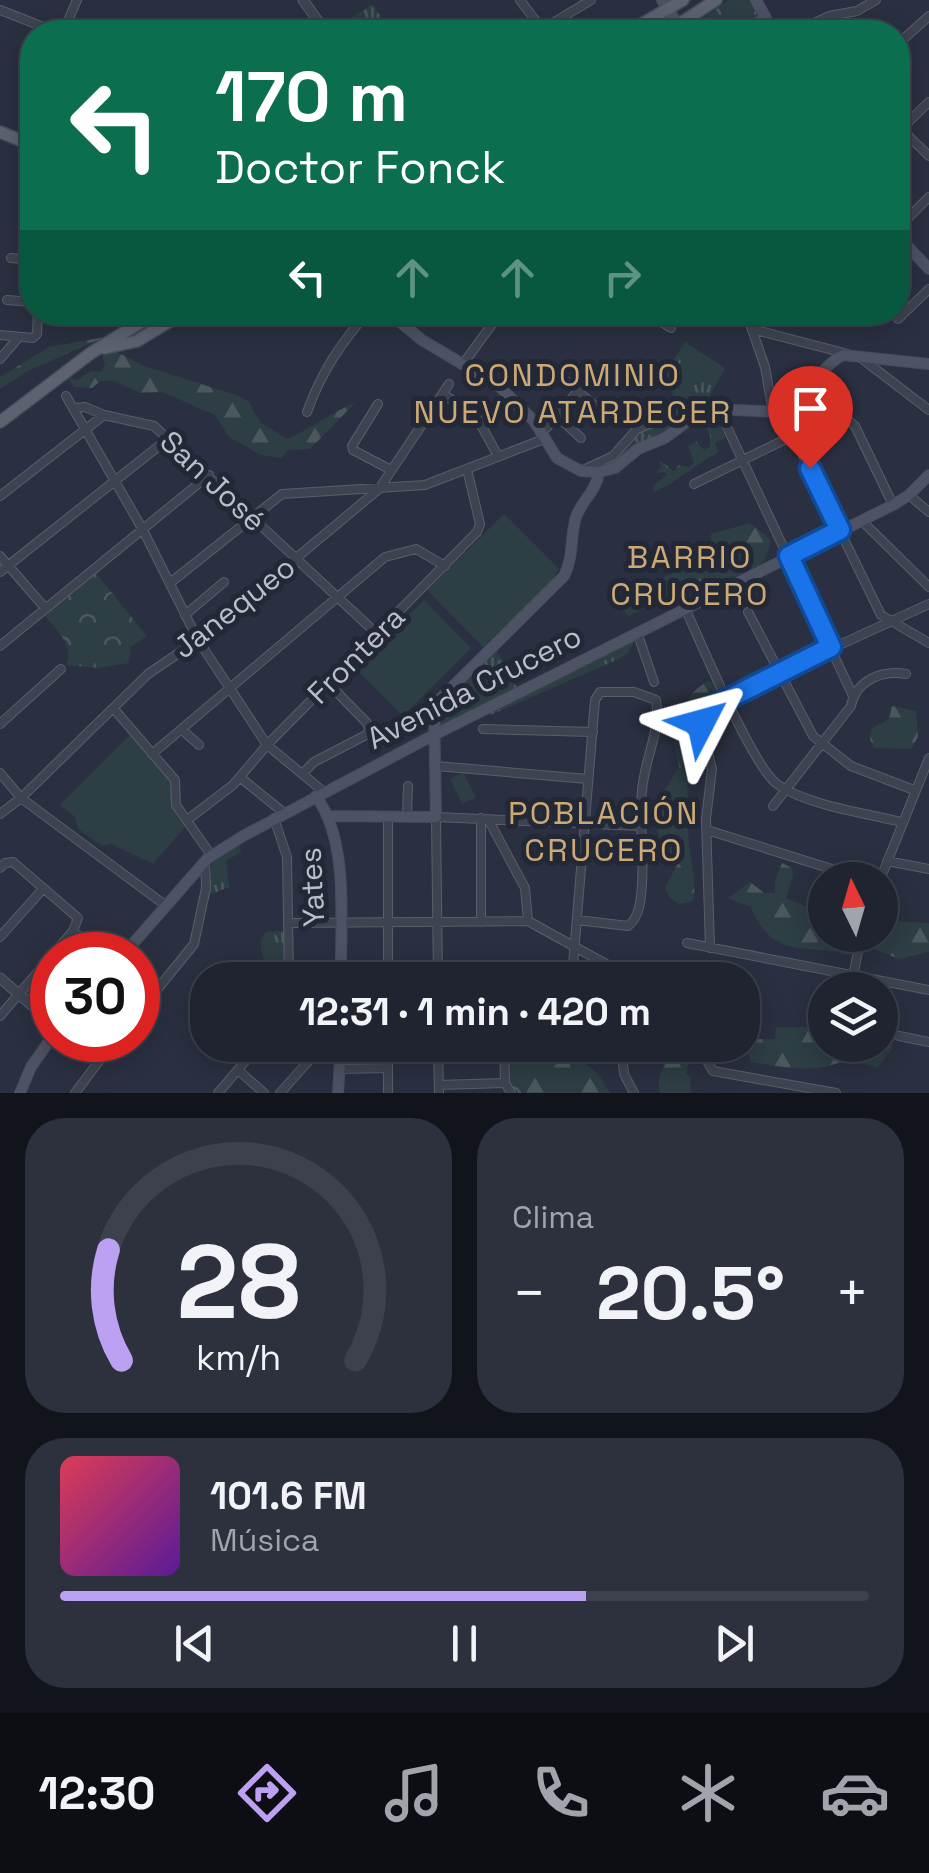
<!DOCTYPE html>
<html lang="es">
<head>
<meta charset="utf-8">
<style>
	:root { --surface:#202431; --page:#2d303d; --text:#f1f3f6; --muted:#a2a4ab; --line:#3d414d; --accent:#bca0f2 }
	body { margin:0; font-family:"Space Grotesk",sans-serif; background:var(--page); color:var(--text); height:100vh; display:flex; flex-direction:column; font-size:38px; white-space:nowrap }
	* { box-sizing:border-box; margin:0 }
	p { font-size:32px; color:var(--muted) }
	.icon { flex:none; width:55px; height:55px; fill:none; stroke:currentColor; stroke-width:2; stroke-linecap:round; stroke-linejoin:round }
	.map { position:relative; height:1093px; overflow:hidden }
	.panel { display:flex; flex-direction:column; gap:25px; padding:25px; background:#12141b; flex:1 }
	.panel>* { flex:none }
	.guide { position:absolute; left:20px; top:20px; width:890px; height:305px; border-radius:40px; box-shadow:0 5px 25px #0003,0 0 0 2px var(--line); background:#0b6e4f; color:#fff; overflow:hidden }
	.needle { width:65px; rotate:355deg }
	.buttons { position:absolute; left:808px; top:862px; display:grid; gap:20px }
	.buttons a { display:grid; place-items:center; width:90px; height:90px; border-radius:50%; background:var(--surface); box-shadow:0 5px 25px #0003,0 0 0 2px var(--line); font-size:50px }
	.speed { position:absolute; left:30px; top:932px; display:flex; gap:20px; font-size:50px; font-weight:700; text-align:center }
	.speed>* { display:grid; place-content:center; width:130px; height:130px; border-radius:50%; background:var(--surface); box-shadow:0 5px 25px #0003,0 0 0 2px var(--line); line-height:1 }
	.speed .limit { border:15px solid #d22; background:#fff; color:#111 }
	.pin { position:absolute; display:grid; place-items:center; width:85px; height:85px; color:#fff; margin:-102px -42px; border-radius:50% 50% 50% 0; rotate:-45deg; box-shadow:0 0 10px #0007 }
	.pin .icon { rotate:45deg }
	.me { position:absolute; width:110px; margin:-55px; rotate:51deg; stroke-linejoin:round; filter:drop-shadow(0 0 8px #0008) }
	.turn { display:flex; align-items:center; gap:35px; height:210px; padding:0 30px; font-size:45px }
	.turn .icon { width:130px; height:130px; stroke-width:2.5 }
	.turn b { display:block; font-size:70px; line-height:85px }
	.lanes { display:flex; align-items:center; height:95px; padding:0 30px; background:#0003; justify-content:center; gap:50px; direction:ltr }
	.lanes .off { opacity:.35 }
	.big { font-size:75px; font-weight:600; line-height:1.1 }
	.panel .card { flex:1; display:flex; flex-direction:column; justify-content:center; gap:15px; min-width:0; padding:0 35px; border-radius:40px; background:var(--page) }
	.panel .dial { align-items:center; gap:0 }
	.dial svg { height:260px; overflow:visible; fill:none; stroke:var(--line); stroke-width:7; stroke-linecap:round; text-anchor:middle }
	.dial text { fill:var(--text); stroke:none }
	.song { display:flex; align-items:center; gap:30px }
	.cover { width:120px; height:120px; border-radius:15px; background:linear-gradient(135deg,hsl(350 70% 55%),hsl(270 70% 35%)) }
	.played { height:10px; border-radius:5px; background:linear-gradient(90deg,var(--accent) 65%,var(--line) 65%) }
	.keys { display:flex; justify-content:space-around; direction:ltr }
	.heat { display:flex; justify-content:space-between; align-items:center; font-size:55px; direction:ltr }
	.panel .tiles { flex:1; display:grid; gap:25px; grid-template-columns:1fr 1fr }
	.card:last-child { grid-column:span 2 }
	.trip { position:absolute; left:190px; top:962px; width:570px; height:100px; border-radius:40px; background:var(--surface); box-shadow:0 5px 25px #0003,0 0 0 2px var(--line); font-weight:600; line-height:100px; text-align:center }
	.tabs { display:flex; height:160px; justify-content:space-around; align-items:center; background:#0d0e14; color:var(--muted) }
	.tabs .icon { width:70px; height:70px }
	.tabs .current { color:var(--accent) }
	.tabs b { font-size:45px; color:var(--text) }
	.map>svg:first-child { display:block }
	.grass { fill:url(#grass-tufts) }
	.forest { fill:url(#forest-firs) }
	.park { fill:url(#park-crowns) }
	.pitch { fill:#2d3e44 }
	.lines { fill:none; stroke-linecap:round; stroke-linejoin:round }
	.minor-casing { stroke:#595e6c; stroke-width:10 }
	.tertiary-casing { stroke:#595e6c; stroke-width:11 }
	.secondary-casing { stroke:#484c5b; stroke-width:12 }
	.primary-casing { stroke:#484c5b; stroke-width:14 }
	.minor { stroke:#3e4351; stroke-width:8 }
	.tertiary { stroke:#3e4351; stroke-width:9 }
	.secondary { stroke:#4d5264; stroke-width:10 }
	.primary { stroke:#5d6271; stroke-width:11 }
	.route-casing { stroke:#114b97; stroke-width:25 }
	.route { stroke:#1a73e8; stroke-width:18 }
	.labels { text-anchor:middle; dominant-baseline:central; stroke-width:10; stroke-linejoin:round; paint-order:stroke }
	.street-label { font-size:30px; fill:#bbbfcb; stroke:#232837 }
	.neighbourhood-label { font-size:32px; letter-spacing:2.5px; fill:#cda975; stroke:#232837 }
</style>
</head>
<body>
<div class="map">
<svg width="929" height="1093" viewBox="0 0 929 1093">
	<defs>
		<pattern id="grass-tufts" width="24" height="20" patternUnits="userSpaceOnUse" patternTransform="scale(2.5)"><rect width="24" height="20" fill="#2d3e44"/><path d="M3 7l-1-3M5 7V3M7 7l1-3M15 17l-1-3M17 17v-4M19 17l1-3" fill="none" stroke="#4a585e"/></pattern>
		<pattern id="forest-firs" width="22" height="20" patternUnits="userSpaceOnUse" patternTransform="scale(2.5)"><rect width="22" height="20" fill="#2d3e44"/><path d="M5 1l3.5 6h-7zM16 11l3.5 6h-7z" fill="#4a585e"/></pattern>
		<pattern id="park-crowns" width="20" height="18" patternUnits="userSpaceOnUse" patternTransform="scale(2.5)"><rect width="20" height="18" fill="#2d3e44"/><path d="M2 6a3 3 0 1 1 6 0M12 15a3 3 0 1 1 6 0" fill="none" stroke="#4a585e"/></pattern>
	</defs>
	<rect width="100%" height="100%" fill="#2a3041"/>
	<!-- grass -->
	<path class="grass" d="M372,4L392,32H335L333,30Z
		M685,342L725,368L705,405L686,415L669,431L637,445L610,467H590L619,456L639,431L660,423L675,401L666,372Z
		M714,413L726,438L715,443L719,452C696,464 678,481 653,493V486L667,475L665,472L656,473L661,467L659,460L674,471L679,465L689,467L694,463L688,446L696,441L704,450L710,446V436L702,418Z
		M630,637L633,644L628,653L614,661L493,714L475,716Z
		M496,649L517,687L439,727L438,708Z
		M239,843L241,852L226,861L229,887L209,895L212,862Z
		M285,931L284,980H268C269,962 253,947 266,932Z"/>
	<!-- forest -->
	<path class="forest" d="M105,337L30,370L0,389V377L49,347Z
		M115,351L144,366L239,396L248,401L261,423L287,439C312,428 330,413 355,403L310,449L288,450L281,458L261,455L229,437L215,415L162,392L140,393L114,381H100L92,388L74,387L68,378L77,380L91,371L101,372L105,364L102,356Z
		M750,523L771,540C769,545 769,550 767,555C757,582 701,579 679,589C662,597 647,608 629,616L620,608L625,595L695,563L711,549V534Z
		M708,681L719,685L714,698L695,707L691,756L682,763C692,791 686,815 689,844C691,864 697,880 693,901L678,904L670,898L665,888L677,865L661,855L657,823L642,818L648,805L662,803L665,790L679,767L674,740L685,738C682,710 683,696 708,681Z
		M892,706L916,711L918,737L911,749L874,748L870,739L871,729L889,719Z
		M782,863L792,868L793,876L786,898L820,913L825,910V935H856L850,955C805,943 773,961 751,907L728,898L750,882L764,893H775V881Z
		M892,921L929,923V952L899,959L869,947L868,935H880V922Z
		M880,1004L894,1007L892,1049L877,1068L847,1059C816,1075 785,1067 751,1062L743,1037V1018L746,1022L744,1034L755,1039H775L776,1027H814L816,1033L825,1036V1045H880Z
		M528,1045H551L553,1057L565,1060L578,1058L598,1074L610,1093H526L522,1085L521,1054L527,1051Z
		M664,1045H686L692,1049L686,1073L690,1077L691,1093H660C655,1070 669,1070 664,1045Z"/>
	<!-- park -->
	<path class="park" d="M729,0H751L760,19L733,32L691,30L692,26Z
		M95,572L147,636L131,647L129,663L98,668L66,665C75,644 55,629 43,614Z
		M507,1045H528L526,1054L521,1055L522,1085L526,1093H513L509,1085Z"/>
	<!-- pitch -->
	<path class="pitch" d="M504,514L559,569L551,583L483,647L427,590Z
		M424,600L471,648L403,716L355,668Z
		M80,635L96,637L98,652L93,666L77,664L75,649Z
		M130,735L172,782L187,825L153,864L111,844L102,846L78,829L74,816L60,805Z
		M463,772L476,798L462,804L450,779Z"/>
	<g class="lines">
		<defs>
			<path id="minor" d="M520,0L544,32
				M0,10L56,32
				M766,18L774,32
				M541,30L591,0
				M63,32L77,0
				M795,32L829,16L857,11L876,0
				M898,44L929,16
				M898,126L929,156
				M900,130L929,102
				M898,228L929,197
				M11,258L32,260
				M7,300L32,302
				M646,312L671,328
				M746,312L765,367L773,412
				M898,319L929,289
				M752,329L848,354
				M0,335L33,338L37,334L38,312
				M861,358L929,410
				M0,359L19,337
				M463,364L501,312
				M556,372L602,412
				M808,386L855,426L893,505
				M443,394L476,416L498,456
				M66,396L143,530L198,640L229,687L267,745L324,792
				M378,404L352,446L353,450L391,470
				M74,408L85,407L104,415L154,426L377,634
				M307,412C321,373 340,344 368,312
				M557,416L581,438
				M726,425L853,696
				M542,433L578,391
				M794,437L881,615L929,643
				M581,471L613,456L637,429L657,421
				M694,484L839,413
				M909,495L929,512
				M0,496L104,415
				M862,521L929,587
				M0,556L45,608
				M0,572L169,438
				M170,583L282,494L425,485L544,439
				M685,608C700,641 753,767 777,784C806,805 865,813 901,822
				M748,612L813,736L851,766L914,790
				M185,615L224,582
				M637,632L654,682
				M0,646L209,475
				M114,709L175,780L176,805L211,855
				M0,724L61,669
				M181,729L199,745
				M483,729L593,732
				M152,754L385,557L416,549L445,566
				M436,766L588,779
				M0,773L21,798L165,905
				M302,774L314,762L366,735L369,730L367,723L328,683
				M241,778L284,813
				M773,806L851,706C856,680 882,670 906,674
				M0,814L21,798L148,674L198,640L379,489L449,384
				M407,816L408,786
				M274,818L287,857L289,980
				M481,818V922
				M488,819L525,888L528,921
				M187,820L233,785L267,745L477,532L480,524L467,469
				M707,830L867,880
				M887,861L929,869
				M0,868L5,863L13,862L78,918L73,931L102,955
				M880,880L929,758
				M288,923L528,921L635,980
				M0,937L42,890
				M687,943L929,990
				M710,948L706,819L712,769L702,729L704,715L713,706L778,673L929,604
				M438,968L573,965
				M853,976L860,942
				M388,980V816
				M438,980L436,817L641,826
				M573,980V965L595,700L600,692H634L656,700C661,732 644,760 642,791C639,822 644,853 642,884C641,899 640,917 628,926L577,920
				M138,984L152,997
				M138,1013L194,944L206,888L205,861
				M0,1016L73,931
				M899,1036L929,1042
				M73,1040L98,1061
				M388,1045V1093
				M438,1045L439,1093
				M504,1045L505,1083L511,1093
				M621,1045L624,1074L634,1093
				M705,1045L707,1061L713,1071L836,1093
				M341,1069L388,1068
				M238,1070L264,1093
				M439,1085L505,1083
				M75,1093L115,1040
				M218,1093L259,1045
				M280,1093L323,1045"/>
			<path id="tertiary" d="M303,0L326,32
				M0,978L52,1023"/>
			<path id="secondary" d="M662,0L683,32
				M741,32L766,18L756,0
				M898,236L929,269
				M388,312L422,340L499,386L534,421L557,458L581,471L599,472L615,468L638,449L665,438L691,419L711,409L779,412C804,406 817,368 843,355L929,364
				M316,796C350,843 340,923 341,980
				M329,816L436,817L434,705L564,576C574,557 570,536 576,517C582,500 596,492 599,472
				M123,955L208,858L243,836L430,737L893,505L909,495L929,475
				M20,1093L31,1067L52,1037
				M338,1093L341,1045"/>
			<path id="primary" d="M628,32L683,0
				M667,32L716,0
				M0,132L32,145
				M105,348L137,341L185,312
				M0,422L91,353L157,312"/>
		</defs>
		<!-- minor casing -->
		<use href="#minor" class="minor-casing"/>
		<!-- tertiary casing -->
		<use href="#tertiary" class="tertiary-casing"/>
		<!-- secondary casing -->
		<use href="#secondary" class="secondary-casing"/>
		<!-- primary casing -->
		<use href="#primary" class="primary-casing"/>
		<!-- minor -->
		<use href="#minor" class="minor"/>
		<!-- tertiary -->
		<use href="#tertiary" class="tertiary"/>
		<!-- secondary -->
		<use href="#secondary" class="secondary"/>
		<!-- primary -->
		<use href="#primary" class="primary"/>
	</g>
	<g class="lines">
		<defs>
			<path id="route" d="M701,723L714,706L831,647L789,556L840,530L810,468"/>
		</defs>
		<!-- route casing -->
		<use href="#route" class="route-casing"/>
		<!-- route -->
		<use href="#route" class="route"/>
	</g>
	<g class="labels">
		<!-- street labels -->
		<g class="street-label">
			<text transform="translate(213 481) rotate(43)">San José</text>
			<text transform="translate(234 607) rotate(-38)">Janequeo</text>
			<text transform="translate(356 655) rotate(-45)">Frontera</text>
			<text transform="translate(474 687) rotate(-27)">Avenida Crucero</text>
			<text transform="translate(312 887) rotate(-93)">Yates</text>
		</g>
		<!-- neighbourhood labels -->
		<g class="neighbourhood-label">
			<text x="573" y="375">CONDOMINIO<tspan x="573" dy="37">NUEVO ATARDECER</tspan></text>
			<text x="690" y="557">BARRIO<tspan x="690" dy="37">CRUCERO</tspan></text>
			<text x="604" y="813">POBLACIÓN<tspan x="604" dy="37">CRUCERO</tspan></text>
		</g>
	</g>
</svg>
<div class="buttons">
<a><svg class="needle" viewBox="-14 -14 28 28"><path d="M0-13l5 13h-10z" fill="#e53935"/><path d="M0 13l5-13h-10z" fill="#a2a4ab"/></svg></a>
<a><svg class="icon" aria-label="layers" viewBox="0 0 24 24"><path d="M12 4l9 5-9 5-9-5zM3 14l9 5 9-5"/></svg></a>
</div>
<div class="speed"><div class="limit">30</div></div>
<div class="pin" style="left:810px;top:468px;background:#d93025"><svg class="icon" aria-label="arrive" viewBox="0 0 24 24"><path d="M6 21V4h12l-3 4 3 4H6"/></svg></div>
<svg class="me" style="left:701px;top:723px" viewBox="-20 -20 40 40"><path d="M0-17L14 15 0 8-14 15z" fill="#1a73e8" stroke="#fff" stroke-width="4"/></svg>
<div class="trip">12:31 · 1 min · 420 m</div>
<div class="guide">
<div class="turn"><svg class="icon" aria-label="left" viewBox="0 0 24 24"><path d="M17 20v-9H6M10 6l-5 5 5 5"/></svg><div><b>170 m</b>Doctor Fonck</div></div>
<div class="lanes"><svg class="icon" aria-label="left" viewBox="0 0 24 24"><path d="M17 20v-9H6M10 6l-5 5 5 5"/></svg><svg class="icon off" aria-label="ahead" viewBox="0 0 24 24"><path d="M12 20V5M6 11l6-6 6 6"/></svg><svg class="icon off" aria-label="ahead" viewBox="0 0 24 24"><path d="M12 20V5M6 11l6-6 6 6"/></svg><svg class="icon off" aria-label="right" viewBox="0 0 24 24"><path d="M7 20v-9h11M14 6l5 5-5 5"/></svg></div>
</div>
</div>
<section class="panel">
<div class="tiles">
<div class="card dial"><svg viewBox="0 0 100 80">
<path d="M14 69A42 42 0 1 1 86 69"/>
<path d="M14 69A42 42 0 0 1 10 35" stroke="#bca0f2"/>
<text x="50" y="56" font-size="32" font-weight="700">28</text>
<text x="50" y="72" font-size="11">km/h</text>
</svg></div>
<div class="card"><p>Clima</p>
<div class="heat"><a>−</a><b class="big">20.5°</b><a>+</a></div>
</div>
<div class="card">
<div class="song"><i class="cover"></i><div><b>101.6 FM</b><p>Música</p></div></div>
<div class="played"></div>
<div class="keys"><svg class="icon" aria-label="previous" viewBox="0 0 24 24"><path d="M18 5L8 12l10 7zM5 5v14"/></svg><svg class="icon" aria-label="pause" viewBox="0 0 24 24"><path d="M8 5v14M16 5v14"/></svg><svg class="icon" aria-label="next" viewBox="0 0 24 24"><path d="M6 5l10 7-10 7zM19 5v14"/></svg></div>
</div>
</div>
</section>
<nav class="tabs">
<b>12:30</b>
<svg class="icon current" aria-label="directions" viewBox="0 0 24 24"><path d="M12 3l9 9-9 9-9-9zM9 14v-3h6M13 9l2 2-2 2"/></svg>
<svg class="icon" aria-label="music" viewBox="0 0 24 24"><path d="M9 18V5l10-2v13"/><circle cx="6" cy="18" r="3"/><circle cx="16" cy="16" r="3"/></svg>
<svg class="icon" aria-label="phone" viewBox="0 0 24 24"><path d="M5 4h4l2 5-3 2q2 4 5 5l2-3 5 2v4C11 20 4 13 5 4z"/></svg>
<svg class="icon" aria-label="climate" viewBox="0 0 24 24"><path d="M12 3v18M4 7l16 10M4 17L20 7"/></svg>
<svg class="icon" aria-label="car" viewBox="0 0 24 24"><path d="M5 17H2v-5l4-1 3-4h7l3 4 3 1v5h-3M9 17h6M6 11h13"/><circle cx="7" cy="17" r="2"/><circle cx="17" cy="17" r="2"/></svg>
</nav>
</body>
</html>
